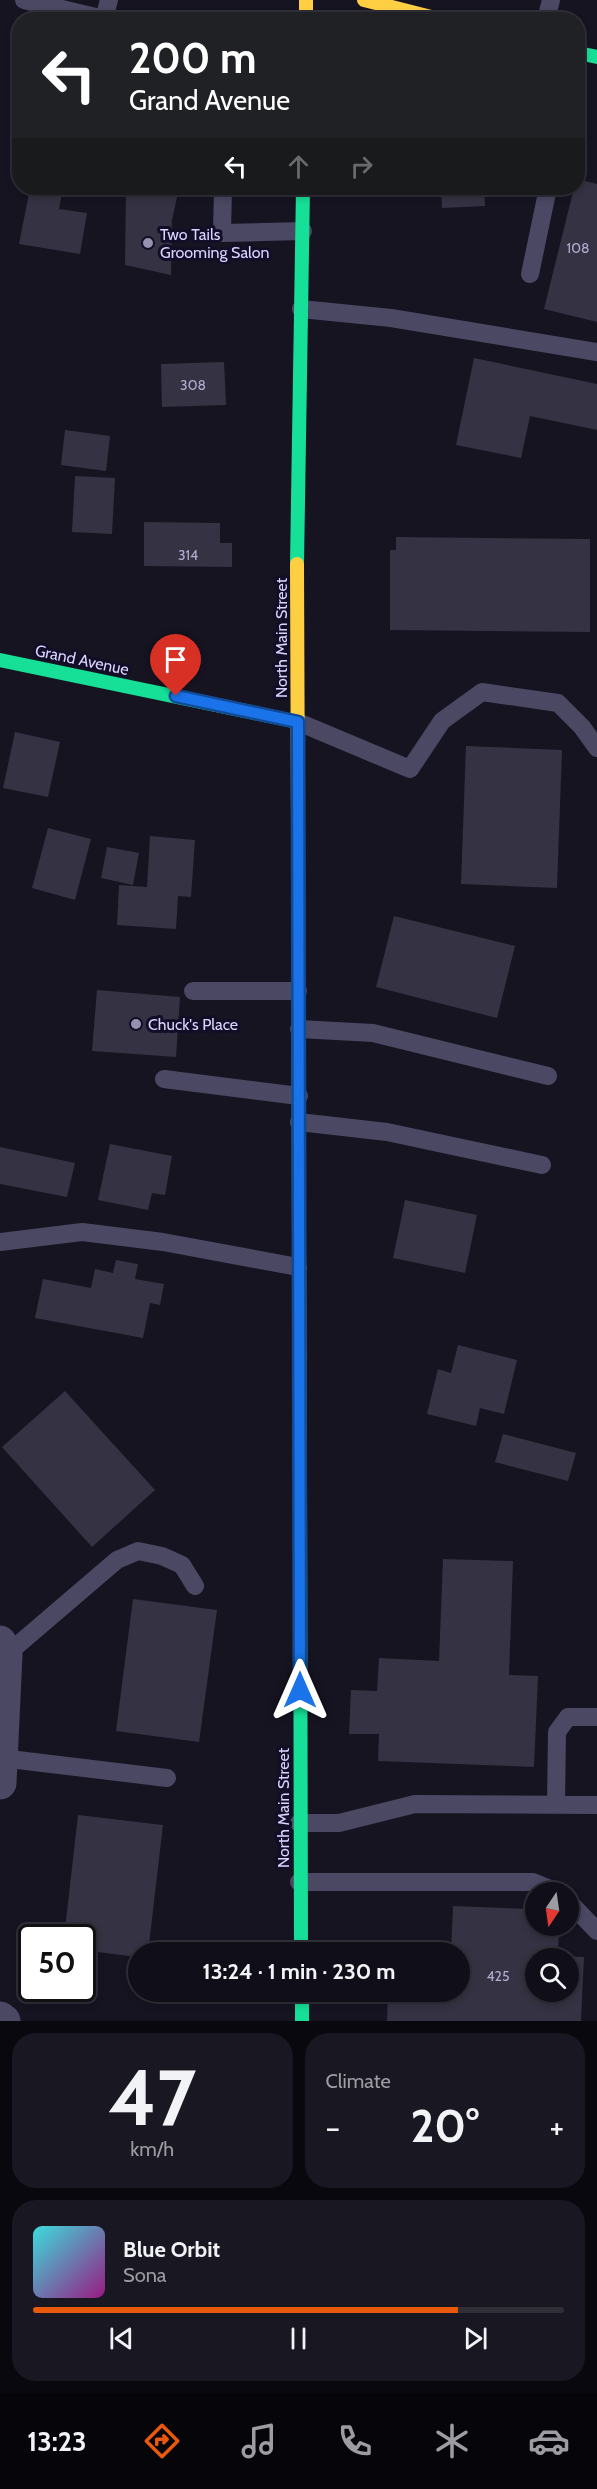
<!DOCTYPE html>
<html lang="en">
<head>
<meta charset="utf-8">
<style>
	:root { --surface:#100f19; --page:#191822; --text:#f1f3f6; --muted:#9c9ca2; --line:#302f38; --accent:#ea580c }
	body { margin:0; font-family:Cabin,sans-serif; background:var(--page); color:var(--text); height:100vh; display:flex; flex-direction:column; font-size:22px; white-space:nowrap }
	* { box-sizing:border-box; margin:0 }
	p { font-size:20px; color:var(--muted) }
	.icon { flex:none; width:33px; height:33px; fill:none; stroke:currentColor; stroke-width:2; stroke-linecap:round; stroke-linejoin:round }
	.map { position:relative; height:2021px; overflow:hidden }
	.details { display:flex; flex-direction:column; gap:12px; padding:12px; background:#09080e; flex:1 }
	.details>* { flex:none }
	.guide { position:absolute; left:12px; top:12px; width:573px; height:183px; border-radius:24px; box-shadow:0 3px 9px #0003,0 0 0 2px var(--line); background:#202124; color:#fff; overflow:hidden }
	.needle { width:39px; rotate:193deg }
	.tools { position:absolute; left:525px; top:1882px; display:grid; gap:12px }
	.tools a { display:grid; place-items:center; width:54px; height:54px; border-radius:50%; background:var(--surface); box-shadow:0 3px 9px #0003,0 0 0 2px var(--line); font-size:30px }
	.speed { position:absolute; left:18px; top:1924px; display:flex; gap:12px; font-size:30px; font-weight:700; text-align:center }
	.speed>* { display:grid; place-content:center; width:78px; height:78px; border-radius:50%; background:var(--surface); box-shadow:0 3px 9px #0003,0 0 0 2px var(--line); line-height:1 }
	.speed .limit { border:3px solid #111; border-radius:9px; background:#fff; color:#111 }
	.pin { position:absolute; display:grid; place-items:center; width:51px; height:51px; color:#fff; margin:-62px -26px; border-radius:50% 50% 50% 0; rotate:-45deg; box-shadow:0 0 6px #0007 }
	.pin .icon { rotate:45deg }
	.me { position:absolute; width:66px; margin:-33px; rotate:0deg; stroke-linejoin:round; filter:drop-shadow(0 0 4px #0008) }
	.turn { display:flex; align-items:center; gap:21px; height:126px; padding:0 18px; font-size:27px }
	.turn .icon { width:78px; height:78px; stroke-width:2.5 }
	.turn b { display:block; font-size:42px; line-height:51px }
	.lanes { display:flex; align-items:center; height:57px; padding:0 18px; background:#0003; justify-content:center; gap:30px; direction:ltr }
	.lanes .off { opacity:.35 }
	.big { font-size:45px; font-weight:700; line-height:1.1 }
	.details .widget { flex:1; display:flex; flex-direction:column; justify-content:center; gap:9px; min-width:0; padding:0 21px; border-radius:24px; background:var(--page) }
	.details .dial { align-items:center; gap:0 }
	.dial b { font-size:78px; line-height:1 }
	.song { display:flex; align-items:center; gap:18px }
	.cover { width:72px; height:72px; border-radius:9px; background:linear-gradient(135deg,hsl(180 70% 55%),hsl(310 70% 35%)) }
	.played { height:6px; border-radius:3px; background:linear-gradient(90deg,var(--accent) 80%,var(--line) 80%) }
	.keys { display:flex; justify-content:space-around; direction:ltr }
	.heat { display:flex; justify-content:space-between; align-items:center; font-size:33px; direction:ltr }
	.details .tiles { flex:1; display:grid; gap:12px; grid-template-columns:1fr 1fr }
	.widget:last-child { grid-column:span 2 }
	.trip { position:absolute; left:128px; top:1942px; width:342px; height:60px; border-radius:30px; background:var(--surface); box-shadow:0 3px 9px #0003,0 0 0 2px var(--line); font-weight:700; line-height:60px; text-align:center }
	.dock { display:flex; height:96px; justify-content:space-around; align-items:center; background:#06060a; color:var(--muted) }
	.dock .icon { width:42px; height:42px }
	.dock .active { color:var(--accent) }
	.dock b { font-size:27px; color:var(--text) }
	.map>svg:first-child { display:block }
	.building { fill:#353243; fill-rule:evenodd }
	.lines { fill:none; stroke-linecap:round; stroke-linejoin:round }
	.lane { stroke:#4a4862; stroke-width:18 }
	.street { stroke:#4a4862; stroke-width:33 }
	.fast { stroke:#16e098; stroke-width:14 }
	.slow { stroke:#ffcf43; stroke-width:14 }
	.route-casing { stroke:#114b97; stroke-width:15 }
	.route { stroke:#1a73e8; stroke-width:10 }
	.poi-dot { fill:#9691b1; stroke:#130e27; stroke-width:2 }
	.labels { text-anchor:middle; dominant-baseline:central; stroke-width:6; stroke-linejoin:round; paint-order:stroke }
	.number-label { font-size:14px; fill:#b2acd0 }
	.poi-label { font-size:16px; fill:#dbd4ff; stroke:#130e27; text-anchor:start }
	.street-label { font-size:16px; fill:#dbd4ff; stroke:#130e27 }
</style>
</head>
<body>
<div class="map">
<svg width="597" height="2021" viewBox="0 0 597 2021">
	<rect width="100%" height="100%" fill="#161421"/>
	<!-- building -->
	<path class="building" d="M578,179L597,184V322L544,309L574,188H578Z
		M30,188H63L59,209L87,213L80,254L19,244Z
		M126,188H179L172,220L171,275L125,265Z
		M441,188H484L485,206L442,208Z
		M474,358L597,384V430L530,416L521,458L456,445Z
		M224,362L226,405L162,407L161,364Z
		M65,430L110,436L106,471L61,465Z
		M75,476L115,478L112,534L72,532Z
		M144,522L220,523V543H232V567L144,566Z
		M396,537L590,539V632L390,630V550H396Z
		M15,732L60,742L48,797L3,788Z
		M466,746L562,750L557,888L461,884Z
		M48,828L91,839L75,900L32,888Z
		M150,836L195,840L191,897L178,896L176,929L117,925L119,885L147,887Z
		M107,847L139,853L133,885L101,878Z
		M394,916L515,946L497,1018L376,987Z
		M97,990L180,997L176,1057L92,1051Z
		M110,1144L172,1156L165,1195L152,1193L148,1210L98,1200Z
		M0,1147L75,1163L67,1197L0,1184Z
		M405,1200L477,1215L465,1273L393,1258Z
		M116,1260L138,1264L135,1279L164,1284L160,1305L150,1303L143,1338L35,1318L43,1279L91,1288L95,1269L113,1273Z
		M458,1345L517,1360L504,1414L480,1408L476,1426L427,1414L438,1369L451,1373Z
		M65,1391L155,1490L92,1547L2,1447Z
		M503,1434L576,1453L568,1481L495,1462Z
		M443,1559L513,1561L509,1675L538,1676L534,1767L378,1761L379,1734H349L351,1690L377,1691L379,1658L439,1661Z
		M133,1599L217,1610L199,1742L116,1731Z
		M78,1815L163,1825L148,1953H138V1957L82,1950V1938H64Z
		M453,1906L530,1909L529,1922L536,1923V1926H559L558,1956L584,1957L581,2021H387L388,1992H459V1953H451ZM536,1959H568V1992H536Z"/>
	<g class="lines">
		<!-- lane -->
		<path class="lane" d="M24,0L104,19L109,0
			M546,20L551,0
			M223,188L222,233L303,231
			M530,274L548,188
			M301,309L391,318L597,352
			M298,722L410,769L442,721L482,692L558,703L582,727L597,748
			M193,991H298
			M299,1029L373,1033L548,1076
			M164,1079L299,1096
			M299,1122L387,1132L542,1165
			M0,1242L82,1232L163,1242L298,1267
			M6,1655L117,1560L138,1551L162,1556L182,1565L195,1586
			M1,1758L167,1778
			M556,1804L557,1732L568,1717H597
			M299,1823H339L415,1804L597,1805
			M299,1882H533L560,1893
			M568,1901L597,1931"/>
		<!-- street -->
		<path class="street" d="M0,1642L6,1655L0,1783
			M0,2018L4,2021"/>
		<!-- fast -->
		<path class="fast" d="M578,53L597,57
			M297,564L303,188
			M0,660L298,722
			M298,821L299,1241
			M300,1480L301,1953
			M302,1992V2021"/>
		<!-- slow -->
		<path class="slow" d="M306,0V20
			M364,0L443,20
			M297,564L298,821
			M299,1241L300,1480"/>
	</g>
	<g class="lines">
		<defs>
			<path id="route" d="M176,696L298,722L300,1690"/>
		</defs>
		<!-- route casing -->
		<use href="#route" class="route-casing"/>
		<!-- route -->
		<use href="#route" class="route"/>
	</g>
	<!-- markers -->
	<g class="poi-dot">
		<circle cx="148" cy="243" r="6"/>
		<circle cx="136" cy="1024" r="6"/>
	</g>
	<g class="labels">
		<!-- number labels -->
		<g class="number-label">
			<text x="578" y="248">108</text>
			<text x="193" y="385">308</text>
			<text x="188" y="555">314</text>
			<text x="498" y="1976">425</text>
		</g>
		<!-- poi labels -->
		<g class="poi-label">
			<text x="160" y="234">Two Tails<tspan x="160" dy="18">Grooming Salon</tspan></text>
			<text x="148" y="1024">Chuck's Place</text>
		</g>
		<!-- street labels -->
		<g class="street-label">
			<text transform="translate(281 638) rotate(-90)">North Main Street</text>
			<text transform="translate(82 660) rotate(12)">Grand Avenue</text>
			<text transform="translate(283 1808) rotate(-90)">North Main Street</text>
		</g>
	</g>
</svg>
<div class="tools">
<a><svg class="needle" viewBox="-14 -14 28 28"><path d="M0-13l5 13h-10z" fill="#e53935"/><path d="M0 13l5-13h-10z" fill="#9c9ca2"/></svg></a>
<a><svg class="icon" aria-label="search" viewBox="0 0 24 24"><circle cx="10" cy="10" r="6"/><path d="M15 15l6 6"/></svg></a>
</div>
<div class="speed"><div class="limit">50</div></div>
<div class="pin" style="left:176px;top:696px;background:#d93025"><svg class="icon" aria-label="arrive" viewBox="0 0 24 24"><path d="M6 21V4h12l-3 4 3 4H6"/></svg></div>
<svg class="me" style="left:300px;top:1690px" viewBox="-20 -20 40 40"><path d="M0-17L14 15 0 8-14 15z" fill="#1a73e8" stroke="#fff" stroke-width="4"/></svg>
<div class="trip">13:24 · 1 min · 230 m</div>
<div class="guide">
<div class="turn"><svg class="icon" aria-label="left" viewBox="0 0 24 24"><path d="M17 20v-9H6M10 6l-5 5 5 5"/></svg><div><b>200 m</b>Grand Avenue</div></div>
<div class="lanes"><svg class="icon" aria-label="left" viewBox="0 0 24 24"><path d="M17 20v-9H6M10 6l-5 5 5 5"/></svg><svg class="icon off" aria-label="ahead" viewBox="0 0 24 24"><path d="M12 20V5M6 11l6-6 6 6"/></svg><svg class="icon off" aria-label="right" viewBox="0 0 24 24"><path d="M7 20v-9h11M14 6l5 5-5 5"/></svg></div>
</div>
</div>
<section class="details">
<div class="tiles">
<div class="widget dial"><b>47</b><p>km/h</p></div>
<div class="widget"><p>Climate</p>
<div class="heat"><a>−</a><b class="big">20°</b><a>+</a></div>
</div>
<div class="widget">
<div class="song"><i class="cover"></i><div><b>Blue Orbit</b><p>Sona</p></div></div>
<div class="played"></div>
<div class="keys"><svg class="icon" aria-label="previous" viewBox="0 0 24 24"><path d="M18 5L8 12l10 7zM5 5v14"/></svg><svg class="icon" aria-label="pause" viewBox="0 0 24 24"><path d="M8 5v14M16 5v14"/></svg><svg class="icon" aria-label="next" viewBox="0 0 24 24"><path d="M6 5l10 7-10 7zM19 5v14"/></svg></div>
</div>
</div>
</section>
<nav class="dock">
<b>13:23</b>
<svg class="icon active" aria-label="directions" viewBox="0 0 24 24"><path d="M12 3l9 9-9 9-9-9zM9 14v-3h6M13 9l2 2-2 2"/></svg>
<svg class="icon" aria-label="music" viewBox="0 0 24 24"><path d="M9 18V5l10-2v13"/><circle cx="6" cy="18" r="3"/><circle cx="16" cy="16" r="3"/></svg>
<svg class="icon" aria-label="phone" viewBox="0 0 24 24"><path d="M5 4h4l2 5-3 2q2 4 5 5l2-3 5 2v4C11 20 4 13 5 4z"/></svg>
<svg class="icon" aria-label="climate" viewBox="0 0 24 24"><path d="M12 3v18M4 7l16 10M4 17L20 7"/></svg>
<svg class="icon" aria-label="car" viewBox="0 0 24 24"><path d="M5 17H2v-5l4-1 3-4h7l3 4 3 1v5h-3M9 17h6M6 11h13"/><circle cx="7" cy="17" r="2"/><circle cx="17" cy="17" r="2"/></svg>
</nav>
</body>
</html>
